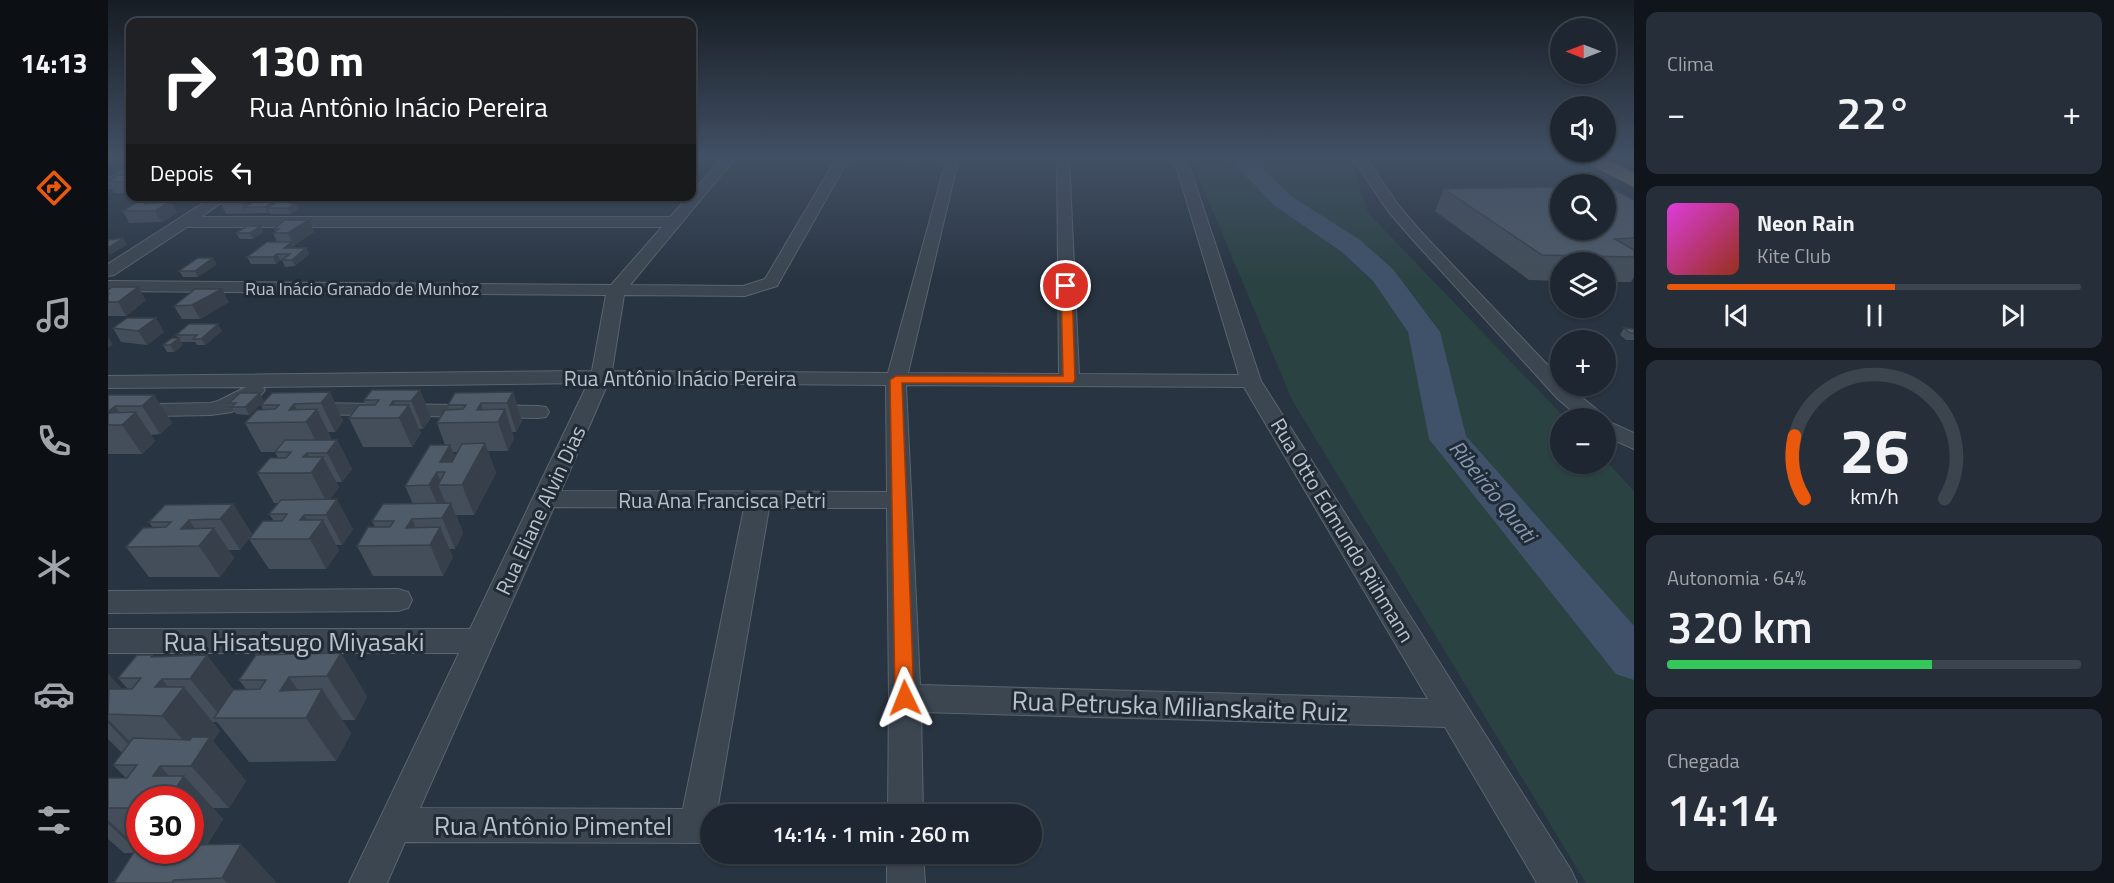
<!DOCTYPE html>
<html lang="pt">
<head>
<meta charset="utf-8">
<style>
	:root { --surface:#1e2731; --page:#262f39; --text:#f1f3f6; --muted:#a1a5ab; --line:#3c444d; --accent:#ea580c }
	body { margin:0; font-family:"Titillium Web",sans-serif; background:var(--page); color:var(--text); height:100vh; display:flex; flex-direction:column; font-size:22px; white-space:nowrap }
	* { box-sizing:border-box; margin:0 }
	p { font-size:20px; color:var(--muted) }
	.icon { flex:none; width:33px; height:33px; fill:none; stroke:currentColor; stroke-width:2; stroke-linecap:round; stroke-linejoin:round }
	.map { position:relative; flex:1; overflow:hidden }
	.side { display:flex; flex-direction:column; gap:12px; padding:12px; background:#10151b; width:480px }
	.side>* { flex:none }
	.banner { position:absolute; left:18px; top:18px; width:570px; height:183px; border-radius:12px; box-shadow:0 2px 4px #0004,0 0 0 2px var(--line); background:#202124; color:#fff; overflow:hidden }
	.needle { width:39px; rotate:270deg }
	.buttons { position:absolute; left:1442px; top:18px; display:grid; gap:12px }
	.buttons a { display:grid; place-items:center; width:66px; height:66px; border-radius:50%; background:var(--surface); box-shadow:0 2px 4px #0004,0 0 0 2px var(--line); font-size:30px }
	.speed { position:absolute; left:18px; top:786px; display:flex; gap:12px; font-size:30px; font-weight:700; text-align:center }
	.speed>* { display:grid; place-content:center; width:78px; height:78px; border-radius:50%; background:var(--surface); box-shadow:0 2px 4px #0004,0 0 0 2px var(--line); line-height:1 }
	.speed .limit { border:9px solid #d22; background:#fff; color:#111 }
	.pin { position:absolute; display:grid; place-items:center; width:51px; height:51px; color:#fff; margin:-26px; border:3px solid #fff; border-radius:50%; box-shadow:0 2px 6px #0007 }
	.me { position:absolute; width:66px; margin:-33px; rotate:358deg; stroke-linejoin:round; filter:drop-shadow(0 0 4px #0008) }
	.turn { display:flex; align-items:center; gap:21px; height:126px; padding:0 24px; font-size:27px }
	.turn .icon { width:78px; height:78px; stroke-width:2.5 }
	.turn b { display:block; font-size:42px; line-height:51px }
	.then { display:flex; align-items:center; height:57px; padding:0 24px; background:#0003; gap:12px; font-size:22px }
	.big { font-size:45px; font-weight:600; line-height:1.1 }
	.side .card { flex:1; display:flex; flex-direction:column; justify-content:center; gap:9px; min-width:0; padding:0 21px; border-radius:12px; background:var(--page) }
	.side .dial { align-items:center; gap:0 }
	.dial svg { height:156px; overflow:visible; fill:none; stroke:var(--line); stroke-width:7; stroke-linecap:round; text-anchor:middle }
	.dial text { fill:var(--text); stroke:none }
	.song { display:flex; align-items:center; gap:18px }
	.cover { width:72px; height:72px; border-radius:9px; background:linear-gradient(135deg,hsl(300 70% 55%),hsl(10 70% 35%)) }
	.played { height:6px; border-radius:3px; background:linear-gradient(90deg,var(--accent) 55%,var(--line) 55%) }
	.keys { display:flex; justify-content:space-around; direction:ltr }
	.heat { display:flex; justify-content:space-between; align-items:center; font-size:33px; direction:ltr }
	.charge { height:9px; border-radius:4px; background:linear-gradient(90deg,#34c759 64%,var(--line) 0) }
	.trip { position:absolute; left:592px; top:804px; width:342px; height:60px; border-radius:30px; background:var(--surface); box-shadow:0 2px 4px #0004,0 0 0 2px var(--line); font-weight:600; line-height:60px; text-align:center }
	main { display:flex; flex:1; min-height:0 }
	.dock { display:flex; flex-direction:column; width:108px; justify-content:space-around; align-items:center; background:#0c1014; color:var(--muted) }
	.dock .icon { width:42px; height:42px }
	.dock .selected { color:var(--accent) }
	.dock b { font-size:27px; color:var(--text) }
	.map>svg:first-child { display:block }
	.green { fill:#2b4243 }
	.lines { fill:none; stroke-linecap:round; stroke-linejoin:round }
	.river { fill:#3f5269; fill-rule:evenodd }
	.minor-casing { stroke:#5a646e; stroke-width:2 }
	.highway-casing { stroke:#47515b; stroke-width:1 }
	.minor { fill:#3c4651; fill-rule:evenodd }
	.highway { fill:#766a5a; fill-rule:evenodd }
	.wall { fill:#444e5a; fill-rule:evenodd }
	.shaded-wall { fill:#37404a }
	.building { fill:#4f5b69; stroke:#37404a; stroke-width:1.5 }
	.route { fill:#ea580c; stroke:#983908; stroke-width:1.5 }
	.labels { text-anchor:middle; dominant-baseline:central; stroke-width:6; stroke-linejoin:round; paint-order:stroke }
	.far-street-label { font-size:18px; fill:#b9c1cb; stroke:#212b36 }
	.street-label { font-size:21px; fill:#b9c1cb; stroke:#212b36 }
	.water-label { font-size:22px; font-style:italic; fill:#8398b0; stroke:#212b36 }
	.near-street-label { font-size:26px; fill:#b9c1cb; stroke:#212b36 }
</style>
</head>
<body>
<main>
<nav class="dock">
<b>14:13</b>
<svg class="icon selected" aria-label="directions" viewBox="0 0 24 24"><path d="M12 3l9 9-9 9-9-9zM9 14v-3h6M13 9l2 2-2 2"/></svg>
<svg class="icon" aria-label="music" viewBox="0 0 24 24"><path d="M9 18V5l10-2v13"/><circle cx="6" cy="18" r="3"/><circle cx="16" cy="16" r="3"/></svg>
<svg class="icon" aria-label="phone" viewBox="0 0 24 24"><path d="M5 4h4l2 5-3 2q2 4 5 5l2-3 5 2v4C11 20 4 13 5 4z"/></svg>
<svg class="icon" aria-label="climate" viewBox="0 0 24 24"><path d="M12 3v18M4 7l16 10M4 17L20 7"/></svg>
<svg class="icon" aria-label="car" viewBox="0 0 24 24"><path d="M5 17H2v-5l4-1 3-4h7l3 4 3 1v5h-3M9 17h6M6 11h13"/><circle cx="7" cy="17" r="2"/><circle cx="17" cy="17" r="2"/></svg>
<svg class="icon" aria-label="filters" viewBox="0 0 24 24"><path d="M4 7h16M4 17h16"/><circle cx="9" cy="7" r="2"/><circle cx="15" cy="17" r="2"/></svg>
</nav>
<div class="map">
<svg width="1526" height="883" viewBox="0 0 1526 883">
	<rect width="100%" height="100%" fill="#283441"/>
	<!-- green -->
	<path class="green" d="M1082,157H1231L1245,166L1260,213L1457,418H1452V464H1497V460L1526,491V883H1478L1184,400Z"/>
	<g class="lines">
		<!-- river -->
		<path class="river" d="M1119,157H1143L1183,196L1252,240L1285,269L1332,332L1358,436L1526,626V680L1508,674L1321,439L1300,332L1265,281L1234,252L1167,206Z"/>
		<defs>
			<path id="minor" d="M615,157H628L522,285L635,286L657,279L729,157H742L669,286L637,296L516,295L504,371L780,373L839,157H851L800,373L951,374L949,157H961L971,374L1131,375L1069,169L1059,157H1072L1082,168L1153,381L1463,870L1469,883H1429L1337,727L813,712L815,814H780L781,698L779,508H661L609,811L616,814H603V843L297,842L279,883H241L351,653H0V629H362L480,383L155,387L157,390L154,394L124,412L103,415L0,417V405L103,403L110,401L138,387L0,388V376L484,371L498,295L0,291V281L503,285L554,227H79L6,275L0,276V264L106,196H123L93,217H562L581,196H584V193ZM500,383L778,385L779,492L453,491ZM798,385L1136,387L1320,699L812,685ZM446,507L636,508L575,809L312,808Z
				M1239,157H1254L1261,162L1290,205L1315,234L1452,378V386H1460L1493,413L1496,418H1472L1449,398L1305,240L1280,211L1251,168Z
				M22,168V177L0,188V178Z
				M201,403L430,406L438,407L441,412L438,417L430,418L193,414L190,409L193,404Z
				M1497,420L1526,433V449L1497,436Z
				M290,589L300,592L304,600L300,608L290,611L0,613V591Z
				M779,854H815L817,883H779Z"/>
			<path id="highway" d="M1472,157H1496L1526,173V187L1474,161Z"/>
		</defs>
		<!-- minor casing -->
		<use href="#minor" class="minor-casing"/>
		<!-- highway casing -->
		<use href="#highway" class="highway-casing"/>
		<!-- minor -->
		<use href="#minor" class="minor"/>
		<!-- highway -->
		<use href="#highway" class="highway"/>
	</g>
	<!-- wall -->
	<path class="wall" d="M798,157H810L811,164H803Z
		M22,175V193H6L0,183V182L4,179L3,178Z
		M1336,189L1526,200V277L1523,282H1497V262H1452V281L1421,280L1327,211Z
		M120,196H162L161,197H171L172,199L178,197L177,196H206L201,200H192V201L188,205L190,209L183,214H162L161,212L160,213L118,214L112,202Z
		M42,201L43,203L69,213L54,222L21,223L15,211Z
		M201,220L206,232L185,246L186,248H198L201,254L187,266L177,267L174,260H172L168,264H143L139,257L169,242L165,233L167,232L166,229Z
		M153,226L155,232L145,239H132L128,233Z
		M109,264L90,277H75L71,271Z
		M0,290L38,300L18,316H0Z
		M121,302L92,319H74L66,306Z
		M5,328L56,332L39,345L13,342Z
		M1516,328L1526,329V340H1518L1512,335Z
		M114,331L97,345H89L87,342H73L75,345L66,352H59L55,345L70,338L68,335Z
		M312,390L323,418L315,429H311L313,433L304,447H255L241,418L258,405L256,400Z
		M222,392L235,421L227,432H220L223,438L222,440H229L244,469L234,482H228L231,487L222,499L245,529L234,545H228L231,550L218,569H161L141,539L166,521L161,514L171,503H166L149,473L170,458L167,452H153L137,423L155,410L153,405Z
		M405,392L414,421L408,432H404L406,438L400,451H380L388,473L366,515H348L355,533L347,549H341L345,557L335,576H265L249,546L267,527L264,521L305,504L297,486L337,445L329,423L341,409L340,405ZM345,452H350L347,457Z
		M0,395H46L64,423L52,434L43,435L47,441L34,454H0Z
		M156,401L141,415L128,414L121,403Z
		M125,504L144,534L132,550H121L126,558L112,577H41L18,547L45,528L41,522Z
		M233,653L259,697L247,720H234L243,733L228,761L141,762L109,722H105L112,731L105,741L138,781L121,808H105L115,819L99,845L169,883H6L26,853H16L0,839V778H18L5,765L14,753L0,739V674L14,689H20L10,678L44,655L46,657L126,690L138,689L131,680ZM32,800H82V850H32Z"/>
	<!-- shaded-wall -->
	<path class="shaded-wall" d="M136,196H151L153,202L136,207L138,213V214L131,199Z
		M189,196H190L192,201L188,205L190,209L183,214L180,208L182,203Z
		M171,197L173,203L160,208L161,212L160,213L157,207Z
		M63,201L69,213L54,222L47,211Z
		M201,220L206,232L186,246L180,233Z
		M153,226L155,232L145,239L142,233Z
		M16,238L19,245L2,255L0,252V248Z
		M184,242L186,248L179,254L176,248Z
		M198,248L201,254L187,266L184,260Z
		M169,254L172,260L168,264L165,257Z
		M105,258L109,264L90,277L87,271Z
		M30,287L38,300L18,316L10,302Z
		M114,289L121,302L92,319L84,305Z
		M48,318L56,332L39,345L30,331Z
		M110,324L114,331L97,345L93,339Z
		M0,337L5,345L0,348Z
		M71,338L75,345L66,352L62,345Z
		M312,390L323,418L315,429L303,401Z
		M222,392L235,421L227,432L213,403Z
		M405,392L414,421L408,432L399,403Z
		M152,393L156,401L141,415L137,407Z
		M46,395L64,423L52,434L34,406Z
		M285,401L292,417L301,405L313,433L304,447L291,418L282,405Z
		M373,403L379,422L369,410Z
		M186,404L196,422L181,410Z
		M7,406L18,421L28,412L47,441L34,454L14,425L0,412Z
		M209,409L223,438L213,451L198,422Z
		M397,409L406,438L400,451L390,422Z
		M229,440L244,469L234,482L219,453Z
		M377,443L388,473L366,515L354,485Z
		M342,445L354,474L332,462Z
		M199,453L207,468L215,457L231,487L219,503L195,457Z
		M329,472L334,485H330L339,506L334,515L321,485Z
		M229,499L245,529L234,545L218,515Z
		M343,503L355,533L347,549L334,518Z
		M125,504L144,534L132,550L112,519Z
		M196,515L206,532L215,520L231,550L218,569L192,520Z
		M304,519L316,545L298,528Z
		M81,520L96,541L106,528L126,558L112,577L91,546L73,529Z
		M332,527L345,557L335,576L322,545Z
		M233,653L259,697L247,720L219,676Z
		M99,655L133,699L114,718L82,679Z
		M0,674L21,697L0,714Z
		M181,677L203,709L214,689L243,733L228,761L198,718L172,691Z
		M54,679L69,697L76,687L112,731L105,741L138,781L121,808L83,766L89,756L54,716L47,687Z
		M0,719L37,757L35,760L0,723Z
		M52,766L70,785L76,776L115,819L94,853L82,841V800H60L45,776Z
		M0,820L32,849V853L0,824Z
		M133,844L169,883H119L114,878Z"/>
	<!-- building -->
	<path class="building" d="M802,157H810L811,158L803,159Z
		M10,175H22V182H0L6,178H3Z
		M1497,186H1500L1526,200V238L1507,239L1526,250V257L1434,255L1336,189L1452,187V230H1497Z
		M120,196H136L131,199H137L132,202H112Z
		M183,196H189L182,203H187L180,208H160L174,198Z
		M155,197H171L157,207H136Z
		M31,201H42L36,204L63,201L47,211H15Z
		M177,220H201L180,233H165L171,229H166Z
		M139,226H153L142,233H128Z
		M16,238L0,248V240Z
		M159,242H184L176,248H198L184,260H174L182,254H169L165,257H139Z
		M90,258H105L87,271H71Z
		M4,287H30L10,302H0V295L1,294H0V290Z
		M87,289H114L84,305L66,306Z
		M19,318H48L30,331L5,328Z
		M81,324H110L93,339H85L89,335H68Z
		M1516,328L1526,329V333H1522Z
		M64,338H71L62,345H55Z
		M264,390H312L303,401H285L282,405H301L291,418H241L251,405H267L271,400H256Z
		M222,392L213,403L186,404L181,410L209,409L198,422L137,423L149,410L167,409L171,405H153L164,393Z
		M405,392L399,403H373L369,410L397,409L390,422L329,423L337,410L355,409L358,405H340L347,393Z
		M132,393H152L137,407H123L128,403H121Z
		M0,395H46L34,406H7L0,412Z
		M28,412L14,425H0V413Z
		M177,440H229L219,453H199L195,457H215L203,473H149L162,458H178L183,452H167Z
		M377,443L354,485H330L337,472H329L321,485L297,486L322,445H342L332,462H344L354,444Z
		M229,499L218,515H196L192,520H215L201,539H141L155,521H174L179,514H161L173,500Z
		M343,503L334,518L304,519L298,528L332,527L322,545L249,546L260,527H282L286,521H264L275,504Z
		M125,504L112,519L81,520L73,529L106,528L91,546L18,547L35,528L58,527L63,522H41L57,505Z
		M233,653L219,676L181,677L172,691L214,689L198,718H106L125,690L152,689L158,680H131L148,655Z
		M29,655H44L43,657L99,655L82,679H54L47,687H76L54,716L0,714L1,689H24L33,678H10Z
		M84,737H102L83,766H52L45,776H76L60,800H32V808H0V778H19L29,765H5L25,738L82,740Z
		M133,844L114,878L66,880L64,883H6L30,846H32V850H82V845Z"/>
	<!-- sky -->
	<linearGradient id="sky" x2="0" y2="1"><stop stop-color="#161d24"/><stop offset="0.56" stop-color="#425065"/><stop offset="1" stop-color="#425065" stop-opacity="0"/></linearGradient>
	<rect width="1526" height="281" fill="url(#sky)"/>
	<!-- route -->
	<path class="route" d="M958,282L964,286L967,380L965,383H794L806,698L804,704L797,707L790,704L787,698L782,380L788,376H955L953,286Z"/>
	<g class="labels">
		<!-- far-street labels -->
		<g class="far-street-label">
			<text x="254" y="288">Rua Inácio Granado de Munhoz</text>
		</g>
		<!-- street labels -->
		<g class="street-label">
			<text x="572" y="378">Rua Antônio Inácio Pereira</text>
			<text x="614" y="500">Rua Ana Francisca Petri</text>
			<text transform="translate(432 510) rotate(-65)">Rua Eliane Alvin Dias</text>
			<text transform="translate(1235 530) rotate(59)">Rua Otto Edmundo Riihmann</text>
		</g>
		<!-- water labels -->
		<g class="water-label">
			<text transform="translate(1385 491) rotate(51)">Ribeirão Quati</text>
		</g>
		<!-- near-street labels -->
		<g class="near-street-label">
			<text x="186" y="641">Rua Hisatsugo Miyasaki</text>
			<text transform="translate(1072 706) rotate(2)">Rua Petruska Milianskaite Ruiz</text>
			<text x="445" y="825">Rua Antônio Pimentel</text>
		</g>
	</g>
</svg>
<div class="buttons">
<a><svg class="needle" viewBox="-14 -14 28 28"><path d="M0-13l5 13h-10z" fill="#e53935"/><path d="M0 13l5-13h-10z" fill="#a1a5ab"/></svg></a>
<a><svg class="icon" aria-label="sound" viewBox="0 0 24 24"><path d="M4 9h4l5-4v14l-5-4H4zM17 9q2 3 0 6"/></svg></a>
<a><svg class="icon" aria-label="search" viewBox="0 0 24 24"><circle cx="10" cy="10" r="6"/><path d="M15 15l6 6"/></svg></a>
<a><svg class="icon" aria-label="layers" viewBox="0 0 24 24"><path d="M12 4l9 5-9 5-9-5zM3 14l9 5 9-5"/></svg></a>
<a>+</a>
<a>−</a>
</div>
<div class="speed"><div class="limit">30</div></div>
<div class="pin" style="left:958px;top:286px;background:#d93025"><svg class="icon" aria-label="arrive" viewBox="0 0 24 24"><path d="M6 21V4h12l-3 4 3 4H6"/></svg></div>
<svg class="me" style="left:797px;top:698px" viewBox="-20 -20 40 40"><path d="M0-17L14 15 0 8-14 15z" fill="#ea580c" stroke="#fff" stroke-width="4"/></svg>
<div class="trip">14:14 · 1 min · 260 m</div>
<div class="banner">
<div class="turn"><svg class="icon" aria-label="right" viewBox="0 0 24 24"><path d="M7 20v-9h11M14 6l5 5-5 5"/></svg><div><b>130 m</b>Rua Antônio Inácio Pereira</div></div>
<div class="then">Depois<svg class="icon" aria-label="left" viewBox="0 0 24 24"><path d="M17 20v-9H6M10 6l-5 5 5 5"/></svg></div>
</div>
</div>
<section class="side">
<div class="card"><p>Clima</p>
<div class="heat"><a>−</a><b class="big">22°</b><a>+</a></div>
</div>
<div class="card">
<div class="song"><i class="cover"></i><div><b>Neon Rain</b><p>Kite Club</p></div></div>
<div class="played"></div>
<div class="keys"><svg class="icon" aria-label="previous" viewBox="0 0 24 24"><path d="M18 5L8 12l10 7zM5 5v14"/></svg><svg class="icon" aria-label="pause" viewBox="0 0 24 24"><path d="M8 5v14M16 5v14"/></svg><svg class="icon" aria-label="next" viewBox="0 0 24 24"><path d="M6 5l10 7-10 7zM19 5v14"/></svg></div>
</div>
<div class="card dial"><svg viewBox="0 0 100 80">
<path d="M14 69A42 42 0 1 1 86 69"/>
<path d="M14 69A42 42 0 0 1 9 37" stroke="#ea580c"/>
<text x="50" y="56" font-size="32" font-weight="700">26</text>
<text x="50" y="72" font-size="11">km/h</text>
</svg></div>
<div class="card"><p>Autonomia · 64%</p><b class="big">320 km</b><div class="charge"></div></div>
<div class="card"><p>Chegada</p><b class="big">14:14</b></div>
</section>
</main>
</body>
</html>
